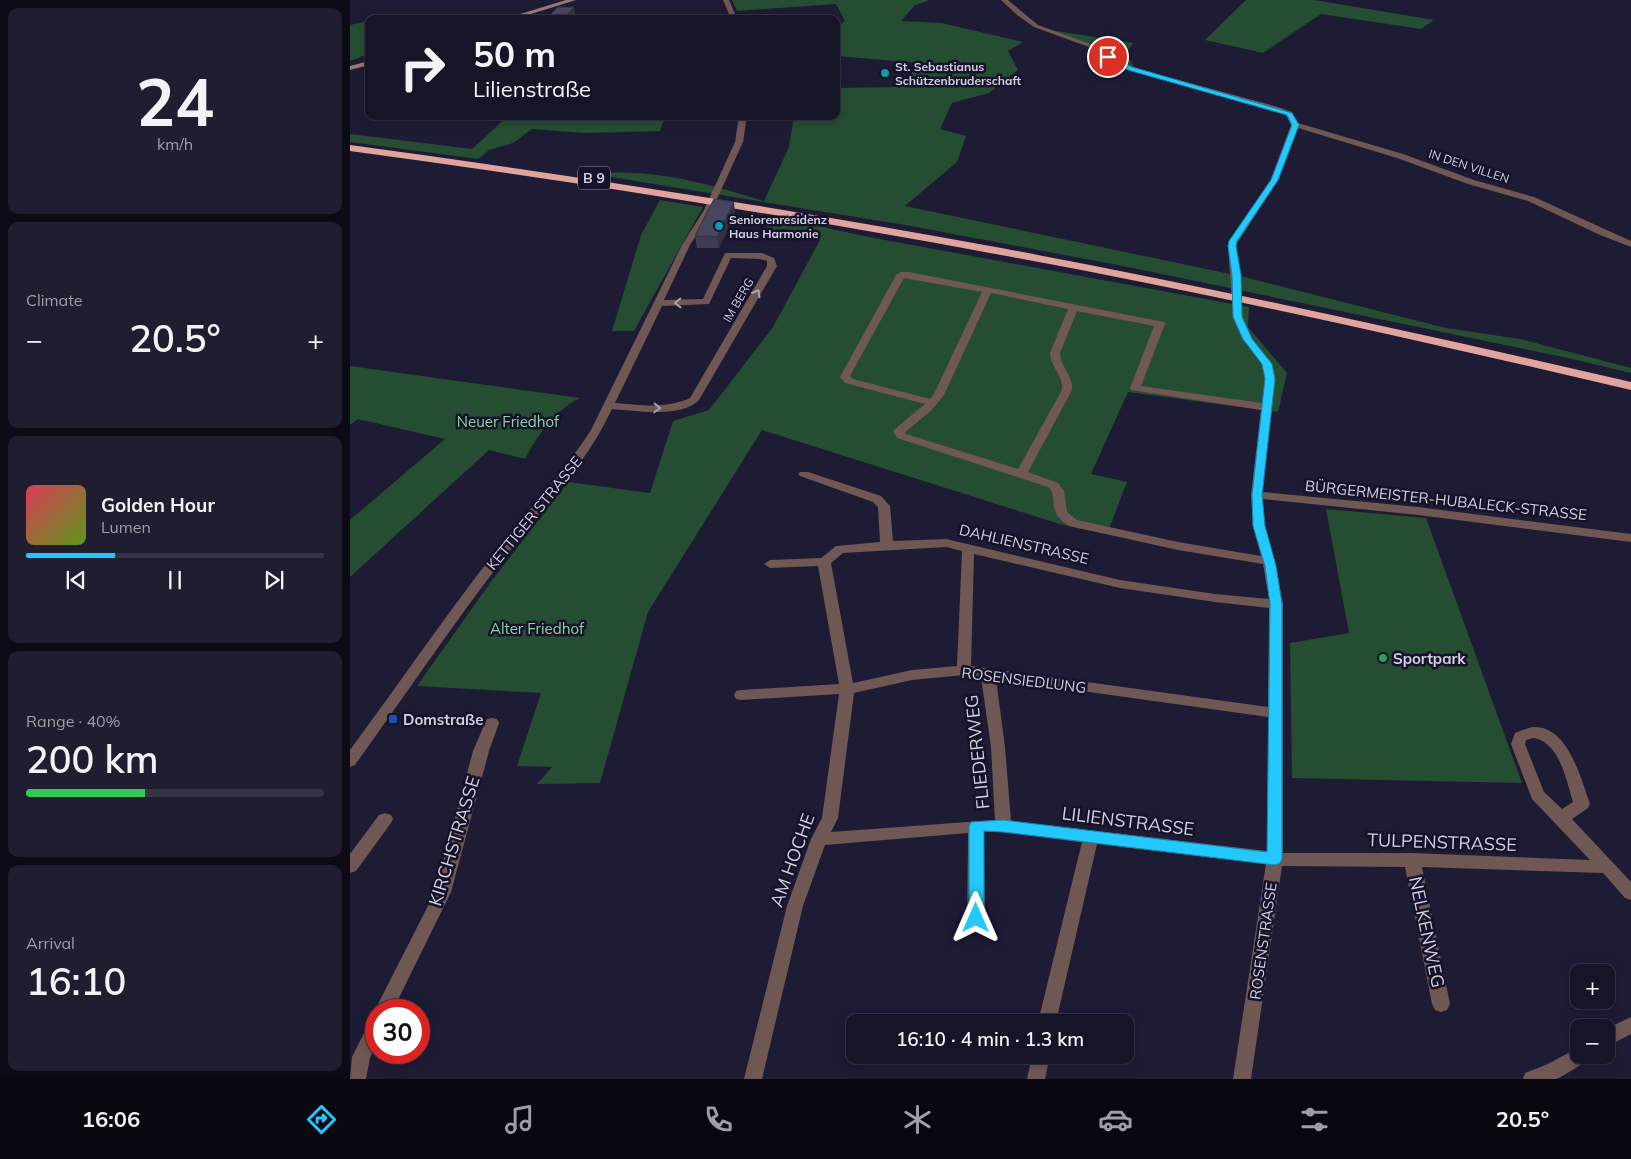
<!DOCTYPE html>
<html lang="en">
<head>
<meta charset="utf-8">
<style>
	:root { --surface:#161427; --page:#1f1d2f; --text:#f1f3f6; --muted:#9e9ea7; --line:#353344; --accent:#23c9fe }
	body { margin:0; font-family:Mulish,sans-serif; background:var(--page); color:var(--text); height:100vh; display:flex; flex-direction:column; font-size:19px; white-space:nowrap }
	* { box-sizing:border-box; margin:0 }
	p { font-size:16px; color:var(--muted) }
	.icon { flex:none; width:28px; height:28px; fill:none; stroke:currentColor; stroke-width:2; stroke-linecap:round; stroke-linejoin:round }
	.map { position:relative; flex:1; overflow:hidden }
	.sheet { display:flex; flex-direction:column; gap:8px; padding:8px; background:#0c0b15; width:350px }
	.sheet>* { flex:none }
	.top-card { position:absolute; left:15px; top:15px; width:475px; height:105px; border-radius:10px; box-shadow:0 2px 8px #0003,0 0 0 1px var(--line); background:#161427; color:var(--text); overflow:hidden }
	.tools { position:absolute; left:1220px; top:964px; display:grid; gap:10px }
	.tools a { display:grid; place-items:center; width:45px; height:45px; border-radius:10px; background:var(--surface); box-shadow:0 2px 8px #0003,0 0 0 1px var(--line); font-size:25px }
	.speed { position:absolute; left:15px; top:999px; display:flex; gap:10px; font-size:25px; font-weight:700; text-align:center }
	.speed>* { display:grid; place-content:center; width:65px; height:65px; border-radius:50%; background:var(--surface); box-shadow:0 2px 8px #0003,0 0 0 1px var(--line); line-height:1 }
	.speed .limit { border:8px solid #d22; background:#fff; color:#111 }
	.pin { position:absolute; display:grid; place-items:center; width:42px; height:42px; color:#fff; margin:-21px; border:2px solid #fff; border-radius:50%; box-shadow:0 1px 5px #0007 }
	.me { position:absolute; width:55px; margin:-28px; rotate:0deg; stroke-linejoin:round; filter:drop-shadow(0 0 4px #0008) }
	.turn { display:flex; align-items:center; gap:18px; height:105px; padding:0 25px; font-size:22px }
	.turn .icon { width:65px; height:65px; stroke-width:2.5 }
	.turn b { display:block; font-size:35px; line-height:42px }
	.big { font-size:38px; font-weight:600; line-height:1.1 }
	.sheet .tile { flex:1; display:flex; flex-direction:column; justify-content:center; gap:8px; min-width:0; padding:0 18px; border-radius:10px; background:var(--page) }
	.sheet .dial { align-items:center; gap:0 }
	.dial b { font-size:65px; line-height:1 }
	.song { display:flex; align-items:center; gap:15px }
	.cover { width:60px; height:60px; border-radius:8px; background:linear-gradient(135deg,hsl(350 70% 55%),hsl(90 70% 35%)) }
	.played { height:5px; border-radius:2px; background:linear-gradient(90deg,var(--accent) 30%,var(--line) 30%) }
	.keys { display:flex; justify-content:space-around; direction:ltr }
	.heat { display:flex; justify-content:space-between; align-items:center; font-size:28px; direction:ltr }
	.charge { height:8px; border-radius:4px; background:linear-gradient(90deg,#34c759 40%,var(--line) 0) }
	.trip { position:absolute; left:496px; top:1014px; width:288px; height:50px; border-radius:10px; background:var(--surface); box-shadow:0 2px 8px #0003,0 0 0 1px var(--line); font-weight:600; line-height:50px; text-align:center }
	.tabs { display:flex; height:80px; justify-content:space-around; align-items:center; background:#090810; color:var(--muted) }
	.tabs .icon { width:35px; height:35px }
	.tabs .active { color:var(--accent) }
	.tabs b { font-size:22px; color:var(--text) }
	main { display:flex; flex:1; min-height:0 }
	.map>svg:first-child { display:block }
	.green { fill:#254d31 }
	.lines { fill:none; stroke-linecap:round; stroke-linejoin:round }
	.street { fill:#6f5754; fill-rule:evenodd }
	.secondary { fill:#9d7671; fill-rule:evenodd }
	.highway { fill:#e1a49d; fill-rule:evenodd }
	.wall { fill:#3e3b53 }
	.shaded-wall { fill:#323044 }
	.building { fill:#484561; stroke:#323044 }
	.oneway { stroke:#aaa0a9 }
	.route { fill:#23c9fe; stroke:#1783a5 }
	.culture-dot { fill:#0f9aa8; stroke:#151229; stroke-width:2 }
	.leisure-dot { fill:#2e9e5b; stroke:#151229; stroke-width:2 }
	.transit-dot { fill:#1a4fb4; stroke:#151229; stroke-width:2 }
	.labels { text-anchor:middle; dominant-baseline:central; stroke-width:5; stroke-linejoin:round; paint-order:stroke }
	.far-poi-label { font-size:12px; font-weight:bold; fill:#d1d0e1; stroke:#151229; text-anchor:start }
	.far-street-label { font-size:12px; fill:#d1d0e1; stroke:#151229 }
	.shield { fill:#151229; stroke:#9997aa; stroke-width:1 }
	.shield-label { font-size:14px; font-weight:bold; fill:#d1d0e1 }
	.park-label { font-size:15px; fill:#8cd49f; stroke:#151229 }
	.street-label { font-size:15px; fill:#d1d0e1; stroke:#151229 }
	.poi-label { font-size:15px; font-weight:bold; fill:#d1d0e1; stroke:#151229; text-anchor:start }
	.near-street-label { font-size:18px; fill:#d1d0e1; stroke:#151229 }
</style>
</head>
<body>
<main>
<section class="sheet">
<div class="tile dial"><b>24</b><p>km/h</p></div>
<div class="tile"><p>Climate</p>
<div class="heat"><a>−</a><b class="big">20.5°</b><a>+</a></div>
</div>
<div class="tile">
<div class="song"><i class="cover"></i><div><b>Golden Hour</b><p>Lumen</p></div></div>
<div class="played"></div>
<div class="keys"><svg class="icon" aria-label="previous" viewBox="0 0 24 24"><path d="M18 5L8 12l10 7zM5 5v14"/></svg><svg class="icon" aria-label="pause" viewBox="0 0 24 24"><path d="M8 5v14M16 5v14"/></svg><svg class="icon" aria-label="next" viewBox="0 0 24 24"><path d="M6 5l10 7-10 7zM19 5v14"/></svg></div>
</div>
<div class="tile"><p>Range · 40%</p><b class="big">200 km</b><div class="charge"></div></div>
<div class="tile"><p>Arrival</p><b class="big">16:10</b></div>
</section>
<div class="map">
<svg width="1281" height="1079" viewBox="0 0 1281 1079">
	<rect width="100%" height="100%" fill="#1e1b34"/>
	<!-- green -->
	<path class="green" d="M382,0H577L578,1L565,5L551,21L591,23L673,42L658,51L668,70L639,93L602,103L590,129L616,136L607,162L555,206L890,276L1096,328L1170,339L1281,368V373L1218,358L773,266L561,226L243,174C302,167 359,184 414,201L439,147L444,116H486V88L547,87L571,63L486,56V28L495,21L486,4L387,11Z
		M896,0H964L1084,20L1071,29L971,14L913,53L855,40Z
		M19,21V54L0,61V25Z
		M700,30L783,43L776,54L785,68L776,66L743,46Z
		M158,116H315L310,131L235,133L182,129L163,143L139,150L128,159L0,142V134L122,149Z
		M310,200L353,207L284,331H262L291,235Z
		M422,216L519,237L899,307L898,327L937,373L928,412L778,392L741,474L777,482L757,534L713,525L412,430L298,612L250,783L187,784L202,767L167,766L191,693L67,686L140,583L218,482L300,493L323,421L359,410L423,327L470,240L412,239Z
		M0,366L230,398C206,409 187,436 175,459L139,450L0,577V520L95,439L8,419L0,425Z
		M976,509L1076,518L1172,783L942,778L940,643L999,633Z"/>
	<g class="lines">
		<!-- street -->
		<path class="street" d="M373,0H379L387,19H381Z
			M651,0H658L688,25L743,45L777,66L928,107L942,112L948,123L1053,154L1124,180L1184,197L1281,241V247L1250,235L1178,201L1118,184L1047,158L948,128L929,179L886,245L893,317L902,338L922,364L925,379L913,492L1068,507L1281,534V542L1068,515L913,499L915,526L925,561L933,604V853H1062L1240,860L1182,799L1161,744L1165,733C1170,731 1178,728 1183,727C1218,725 1231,779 1240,804L1238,808L1222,819L1281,882V900L1275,898L1253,873L1072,867L1100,1004L1097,1010L1091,1012L1085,1010L1082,1004L1055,867L932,866L901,1079H883L916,864L747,844L706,1022H688L732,842L653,832H634L635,918L632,923L626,925L620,923L617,918L618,833L475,845L453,906L412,1079H394L437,906L461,839L472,818L489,694L391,700L386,699L384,695L386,691L391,690L489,684L468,566L420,568L414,564L420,560L471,558L486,546L530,542L528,507L523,502L450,476L448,474L450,472H458L531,496L540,506L543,541L596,539L770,580L865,594L919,599L913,564L828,550L719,526C694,510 710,497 698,487L547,438L543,431L545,429L575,404L495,383L490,377L546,275L551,272H559L814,322L815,324L791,386L912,403L915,379L912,364L892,339L883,317L878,245L921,179L941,125L936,115L773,68L739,47L684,27L667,15ZM554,278L632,292L584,394L580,399L503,379L500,376ZM641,293L718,309L700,353C700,367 714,376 712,390L668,469L556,434L555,432L581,411L594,395ZM727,311L804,326L780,388L781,390L911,410L901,495L903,526L911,556L828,542L727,520L717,512L714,491L708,483L678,472L722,390C724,376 710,367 710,353ZM596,547L612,551L607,666L562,670L503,683L481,563L493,553ZM624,554L770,588L865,602L919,608L918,707L621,666ZM614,675L631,677L641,747L645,820L481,832L488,818L504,693L562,680ZM646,679L918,717L917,851L661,821L655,747ZM1184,738C1210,743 1216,780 1223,802L1212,809L1194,792L1175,744L1176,740Z
			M389,116H397L393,142L362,210L340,245L314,300L353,299L375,253H412L424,258L427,266L349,400C332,418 286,411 262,409C235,467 189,512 151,562C100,628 54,697 5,765L0,767V750C48,685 93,619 142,556C175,514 212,475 241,430L332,245L354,210L385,142ZM381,258L410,259L417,261V266L340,398C317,409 290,405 265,403L312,306L359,304Z
			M142,718L147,719L149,723L139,751L101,892L43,1010H26V1013L25,1010L28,1004L85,892L123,751L135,723L137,719Z
			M35,813L41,815L43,819L41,823L6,871L0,873V854L29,815Z
			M1281,1017V1034L1256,1047V1029Z
			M26,1019V1045L20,1058L16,1079H0L2,1057L20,1021Z
			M1229,1047V1055H1239L1237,1061L1211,1077L1206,1079H1173L1175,1073L1198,1064Z
			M682,1055H700L695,1079H677Z"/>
		<!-- secondary -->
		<path class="secondary" d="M216,0H226L165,19H154Z
			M19,61V65L0,70V66Z"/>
		<!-- highway -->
		<path class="highway" d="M0,145C214,174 428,207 640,246C855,286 1068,333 1281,382V390C1068,340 855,292 640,253C428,214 214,180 0,151Z"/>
	</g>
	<!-- wall -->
	<path class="wall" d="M226,16L224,19H198V17Z
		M385,213L369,248H347L345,236Z"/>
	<!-- shaded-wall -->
	<path class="shaded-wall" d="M224,7L226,16L224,19H216L215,17Z
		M384,202L385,213L369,248L367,237Z"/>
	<!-- building -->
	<path class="building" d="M208,7H224L215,17H198Z
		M364,199L384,202L367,237L345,236Z"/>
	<!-- one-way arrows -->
	<defs><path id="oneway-chevron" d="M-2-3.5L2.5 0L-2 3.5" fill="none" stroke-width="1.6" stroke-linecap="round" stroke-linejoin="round" transform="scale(1.25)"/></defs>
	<g class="oneway">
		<use href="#oneway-chevron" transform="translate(407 293) rotate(-60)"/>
		<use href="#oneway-chevron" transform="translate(328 303) rotate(179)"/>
		<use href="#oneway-chevron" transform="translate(307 408) rotate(2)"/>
	</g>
	<!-- route -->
	<path class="route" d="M756,55H760L782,67L942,113L949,125L928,180L887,241L886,246L891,275L892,317L902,339L922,364L925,379L912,495L915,526L926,566L932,604V859L930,863L925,865L653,832L634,831V918L632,923L626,925L621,923L619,918V826L621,822L653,820L917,852L920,604L915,566L903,526L902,495L915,379L912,364L893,339L883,317L882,275L878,246L879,241L921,180L942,125L937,115L778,70L756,58Z"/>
	<!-- markers -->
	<g class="culture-dot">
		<circle cx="535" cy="73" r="5"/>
		<circle cx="369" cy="226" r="5"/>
	</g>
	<circle class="leisure-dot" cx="1033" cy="658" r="5"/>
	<rect class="transit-dot" x="38" y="714" width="10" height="10" rx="2.5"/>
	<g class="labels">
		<!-- far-poi labels -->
		<g class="far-poi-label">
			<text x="545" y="66">St. Sebastianus<tspan x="545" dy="14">Schützenbruderschaft</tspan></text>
			<text x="379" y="219">Seniorenresidenz<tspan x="379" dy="14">Haus Harmonie</tspan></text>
		</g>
		<!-- far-street labels -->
		<g class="far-street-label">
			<text transform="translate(1119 166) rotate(18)">IN DEN VILLEN</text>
			<text transform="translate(388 300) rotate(-60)">IM BERG</text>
		</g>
		<!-- shield labels -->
		<rect class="shield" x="228" y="166.5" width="32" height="23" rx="4"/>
		<g class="shield-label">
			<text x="244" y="178">B 9</text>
		</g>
		<!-- park labels -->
		<g class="park-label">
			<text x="158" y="421">Neuer Friedhof</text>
			<text x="187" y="628">Alter Friedhof</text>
		</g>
		<!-- street labels -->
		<g class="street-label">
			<text transform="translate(1096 500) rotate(6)">BÜRGERMEISTER-HUBALECK-STRASSE</text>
			<text transform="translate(184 513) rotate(-51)">KETTIGER STRASSE</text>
			<text transform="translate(674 544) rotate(13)">DAHLIENSTRASSE</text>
			<text transform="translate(674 680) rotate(7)">ROSENSIEDLUNG</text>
			<text transform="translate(913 941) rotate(-82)">ROSENSTRASSE</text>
		</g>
		<!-- poi labels -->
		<g class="poi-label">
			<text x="1043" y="658">Sportpark</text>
			<text x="53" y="719">Domstraße</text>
		</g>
		<!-- near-street labels -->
		<g class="near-street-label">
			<text transform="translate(627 752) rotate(-96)">FLIEDERWEG</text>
			<text transform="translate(778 821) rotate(7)">LILIENSTRASSE</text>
			<text transform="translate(104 841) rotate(-73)">KIRCHSTRASSE</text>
			<text transform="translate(1092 842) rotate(2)">TULPENSTRASSE</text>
			<text transform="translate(442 860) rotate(-70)">AM HOCHE</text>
			<text transform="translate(1077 932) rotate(78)">NELKENWEG</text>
		</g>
	</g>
</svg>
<div class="tools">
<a>+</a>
<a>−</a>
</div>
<div class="speed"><div class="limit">30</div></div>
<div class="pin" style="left:758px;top:57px;background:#d93025"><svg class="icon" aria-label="arrive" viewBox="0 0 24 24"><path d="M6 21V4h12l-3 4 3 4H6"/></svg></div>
<svg class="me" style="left:626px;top:918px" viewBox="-20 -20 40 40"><path d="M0-17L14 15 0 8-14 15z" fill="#23c9fe" stroke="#fff" stroke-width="4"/></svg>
<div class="trip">16:10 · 4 min · 1.3 km</div>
<div class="top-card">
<div class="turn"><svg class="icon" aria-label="right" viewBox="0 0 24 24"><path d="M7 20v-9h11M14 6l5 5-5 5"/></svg><div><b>50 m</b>Lilienstraße</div></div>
</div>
</div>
</main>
<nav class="tabs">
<b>16:06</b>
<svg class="icon active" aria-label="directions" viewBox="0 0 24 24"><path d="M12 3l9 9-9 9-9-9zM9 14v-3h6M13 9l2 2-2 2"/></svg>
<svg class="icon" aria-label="music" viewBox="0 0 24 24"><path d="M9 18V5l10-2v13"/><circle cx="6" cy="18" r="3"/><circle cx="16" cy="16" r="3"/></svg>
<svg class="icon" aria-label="phone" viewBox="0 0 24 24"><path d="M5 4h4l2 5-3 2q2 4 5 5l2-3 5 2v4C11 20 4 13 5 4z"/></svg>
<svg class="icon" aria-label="climate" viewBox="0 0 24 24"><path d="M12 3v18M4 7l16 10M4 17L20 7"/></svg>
<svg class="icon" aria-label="car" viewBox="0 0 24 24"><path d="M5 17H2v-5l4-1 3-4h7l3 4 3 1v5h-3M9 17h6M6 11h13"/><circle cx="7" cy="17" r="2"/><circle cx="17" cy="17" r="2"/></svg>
<svg class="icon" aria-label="filters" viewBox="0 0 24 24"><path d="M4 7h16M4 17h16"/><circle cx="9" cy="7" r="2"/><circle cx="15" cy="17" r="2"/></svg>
<b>20.5°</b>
</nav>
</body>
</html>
